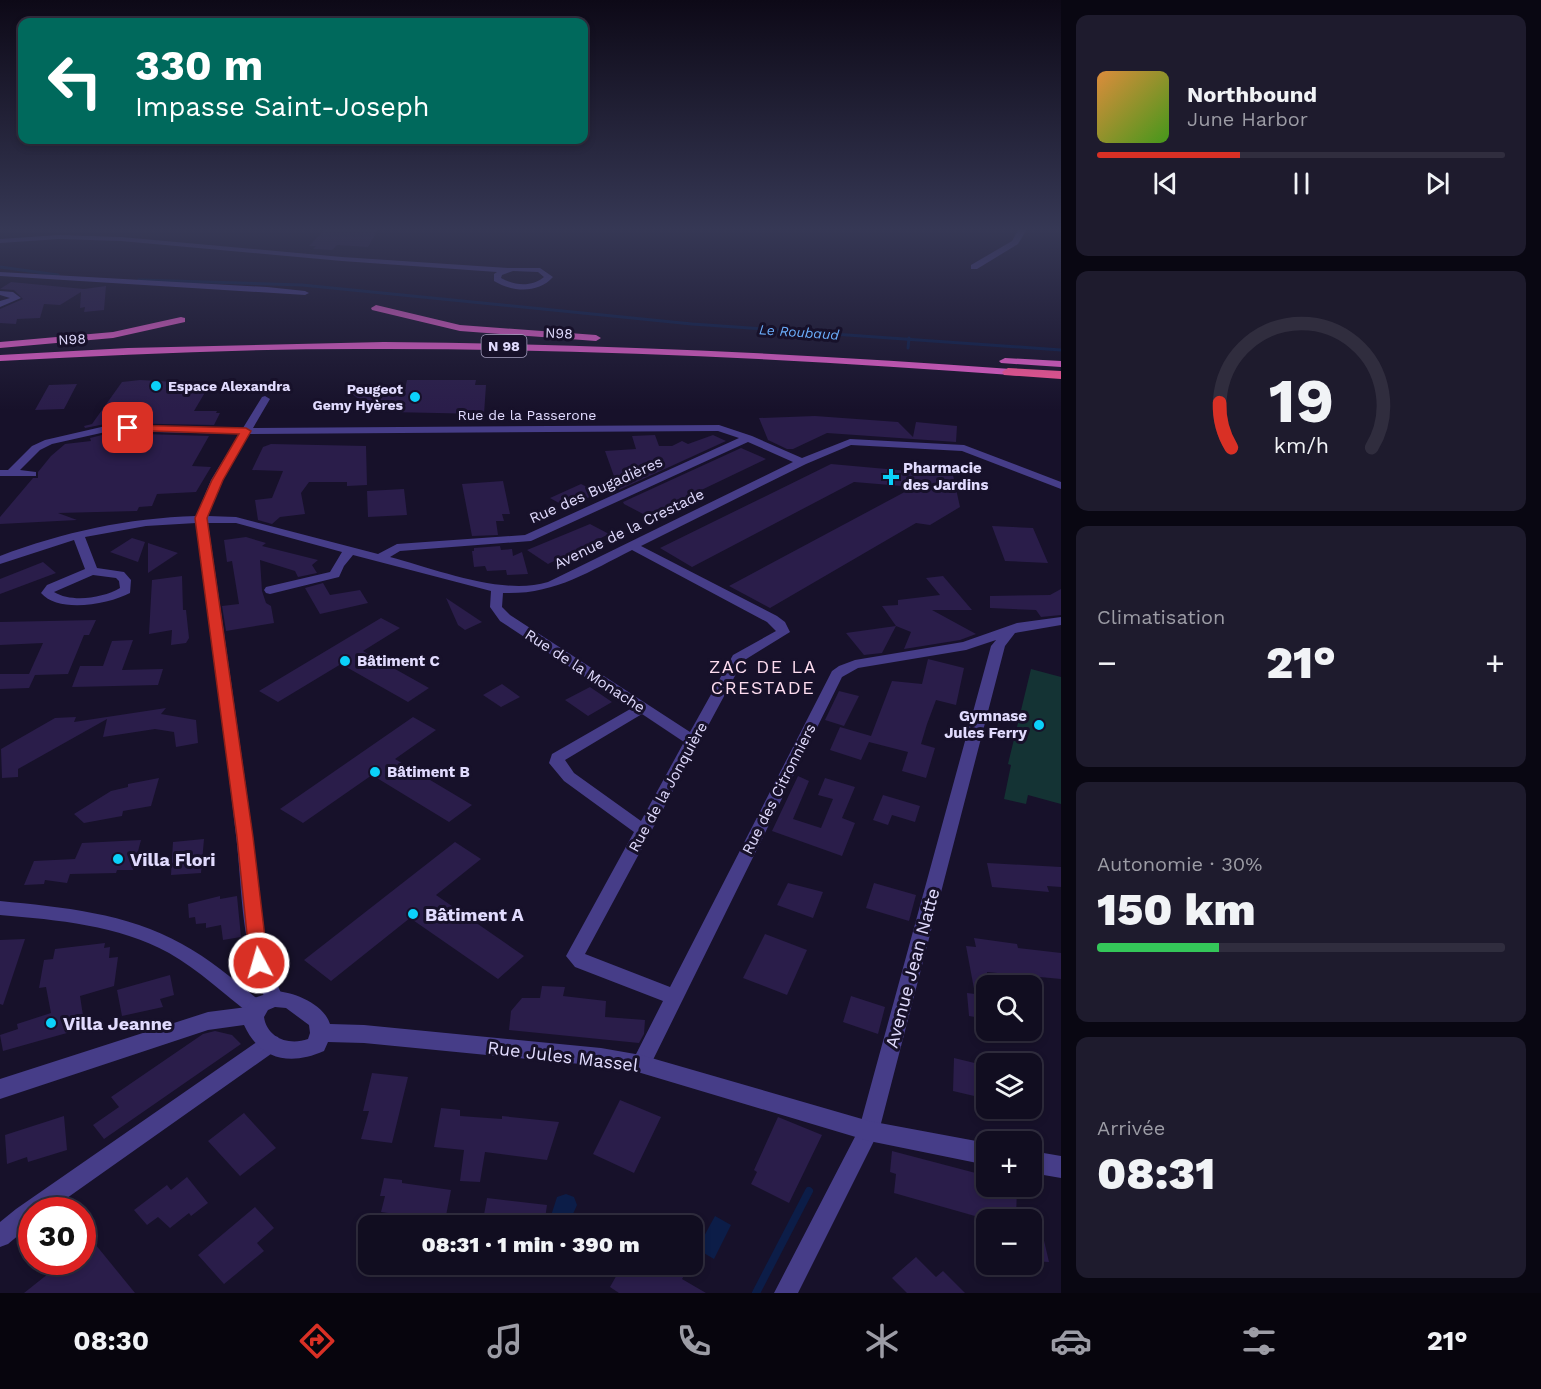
<!DOCTYPE html>
<html lang="fr">
<head>
<meta charset="utf-8">
<style>
	:root { --surface:#110d20; --page:#1e1b2d; --text:#f1f3f6; --muted:#9c9ca5; --line:#302d3e; --accent:#d93025 }
	body { margin:0; font-family:"Work Sans",sans-serif; background:var(--page); color:var(--text); height:100vh; display:flex; flex-direction:column; font-size:22px; white-space:nowrap }
	* { box-sizing:border-box; margin:0 }
	p { font-size:20px; color:var(--muted) }
	.icon { flex:none; width:33px; height:33px; fill:none; stroke:currentColor; stroke-width:2; stroke-linecap:round; stroke-linejoin:round }
	.map { position:relative; flex:1; overflow:hidden }
	.panel { display:flex; flex-direction:column; gap:15px; padding:15px; background:#090712; width:480px }
	.panel>* { flex:none }
	.guide { position:absolute; left:18px; top:18px; width:570px; height:126px; border-radius:12px; box-shadow:0 3px 9px #0003,0 0 0 2px var(--line); background:#00695c; color:#fff; overflow:hidden }
	.fabs { position:absolute; left:976px; top:975px; display:grid; gap:12px }
	.fabs a { display:grid; place-items:center; width:66px; height:66px; border-radius:12px; background:var(--surface); box-shadow:0 3px 9px #0003,0 0 0 2px var(--line); font-size:30px }
	.speed { position:absolute; left:18px; top:1197px; display:flex; gap:12px; font-size:30px; font-weight:700; text-align:center }
	.speed>* { display:grid; place-content:center; width:78px; height:78px; border-radius:50%; background:var(--surface); box-shadow:0 3px 9px #0003,0 0 0 2px var(--line); line-height:1 }
	.speed .limit { border:9px solid #d22; background:#fff; color:#111 }
	.pin { position:absolute; display:grid; place-items:center; width:51px; height:51px; color:#fff; margin:-26px; border-radius:12px; box-shadow:0 3px 9px #0006 }
	.me { position:absolute; width:66px; margin:-33px; rotate:354deg; stroke-linejoin:round; filter:drop-shadow(0 0 4px #0008) }
	.turn { display:flex; align-items:center; gap:21px; height:126px; padding:0 18px; font-size:27px }
	.turn .icon { width:78px; height:78px; stroke-width:2.5 }
	.turn b { display:block; font-size:42px; line-height:51px }
	.big { font-size:45px; font-weight:800; line-height:1.1 }
	.panel .widget { flex:1; display:flex; flex-direction:column; justify-content:center; gap:9px; min-width:0; padding:0 21px; border-radius:12px; background:var(--page) }
	.panel .dial { align-items:center; gap:0 }
	.dial svg { height:156px; overflow:visible; fill:none; stroke:var(--line); stroke-width:7; stroke-linecap:round; text-anchor:middle }
	.dial text { fill:var(--text); stroke:none }
	.song { display:flex; align-items:center; gap:18px }
	.cover { width:72px; height:72px; border-radius:9px; background:linear-gradient(135deg,hsl(30 70% 55%),hsl(100 70% 35%)) }
	.played { height:6px; border-radius:3px; background:linear-gradient(90deg,var(--accent) 35%,var(--line) 35%) }
	.keys { display:flex; justify-content:space-around; direction:ltr }
	.heat { display:flex; justify-content:space-between; align-items:center; font-size:33px; direction:ltr }
	.charge { height:9px; border-radius:4px; background:linear-gradient(90deg,#34c759 30%,var(--line) 0) }
	.trip { position:absolute; left:358px; top:1215px; width:345px; height:60px; border-radius:12px; background:var(--surface); box-shadow:0 3px 9px #0003,0 0 0 2px var(--line); font-weight:800; line-height:60px; text-align:center }
	.menu { display:flex; height:96px; justify-content:space-around; align-items:center; background:#07050d; color:var(--muted) }
	.menu .icon { width:42px; height:42px }
	.menu .selected { color:var(--accent) }
	.menu b { font-size:27px; color:var(--text) }
	main { display:flex; flex:1; min-height:0 }
	.map>svg:first-child { display:block }
	.green { fill:#143334 }
	.water { fill:#0c1d48 }
	.lines { fill:none; stroke-linecap:round; stroke-linejoin:round }
	.stream-far1 { stroke:#0c1d48; stroke-width:3 }
	.stream { stroke:#0c1d48; stroke-width:8 }
	.building { fill:#2a1d4a }
	.minor { fill:#463d88; fill-rule:evenodd }
	.tertiary { fill:#463d88; fill-rule:evenodd }
	.trunk { fill:#e65ecb; fill-rule:evenodd }
	.motorway { fill:#fc589a; fill-rule:evenodd }
	.route { fill:#d93025; stroke:#8d1f18; stroke-width:1.5 }
	.poi-dot { fill:#0bd1fa; stroke:#17112a; stroke-width:2 }
	.labels { text-anchor:middle; dominant-baseline:central; stroke-width:6; stroke-linejoin:round; paint-order:stroke }
	.far-water-label { font-size:14px; font-style:italic; fill:#6baefc; stroke:#17112a }
	.far-street-label { font-size:14px; fill:#e1dbfe; stroke:#17112a }
	.shield { fill:#17112a; stroke:#a49ebe; stroke-width:1.5 }
	.shield-label { font-size:14px; font-weight:bold; fill:#e1dbfe }
	.far-poi-label { font-size:14px; font-weight:bold; fill:#e1dbfe; stroke:#17112a; text-anchor:start }
	.poi-label { font-size:15px; font-weight:bold; fill:#e1dbfe; stroke:#17112a; text-anchor:start }
	.street-label { font-size:15px; fill:#e1dbfe; stroke:#17112a }
	.quarter-label { font-size:18px; letter-spacing:1.5px; fill:#feddf0; stroke:#17112a }
	.near-poi-label { font-size:18px; font-weight:bold; fill:#e1dbfe; stroke:#17112a; text-anchor:start }
	.near-street-label { font-size:18px; fill:#e1dbfe; stroke:#17112a }
</style>
</head>
<body>
<main>
<div class="map">
<svg width="1061" height="1293" viewBox="0 0 1061 1293">
	<rect width="100%" height="100%" fill="#17112a"/>
	<!-- green -->
	<path class="green" d="M1031,669L1061,677V804L1028,795L1026,804L1004,799L1011,765L1008,764Z"/>
	<!-- water -->
	<path class="water" d="M566,1194L574,1197L577,1205L568,1225H553L550,1219L557,1197Z
		M715,1216L731,1225L714,1259L697,1249Z"/>
	<g class="lines">
		<!-- stream-far1 -->
		<path class="stream-far1" d="M0,267L58,275
			M139,280L302,285L692,324L1061,350
			M908,348L909,338"/>
		<!-- stream -->
		<path class="stream" d="M756,1293L809,1191"/>
	</g>
	<!-- building -->
	<path class="building" d="M325,229H355L378,230L368,247L337,245L332,250L313,249L316,246H309Z
		M11,282L84,289L106,286L104,310L84,312L85,307L80,308L81,292L60,305L44,304L40,318L17,319L16,324L0,323V309L23,299L14,290L0,289Z
		M140,380L210,384L194,411H217L216,413H220L214,425L110,423L85,428L84,426L92,424L122,382Z
		M407,380H476L475,385H486L484,414L389,412L366,405L345,388L405,389Z
		M77,384L64,409L35,410L49,385Z
		M815,416L898,422L913,437L916,422L957,426L956,442L827,433L793,449H787L768,440L759,418Z
		M110,433L209,436L192,466L211,467L196,492L157,494L152,506L139,507L137,511L58,513L77,520L0,524V517L33,478H38V472L51,456L65,444L91,441L90,438Z
		M655,435L659,446H672L682,441L688,444L713,435L726,441L619,490L605,451L636,449L632,436Z
		M271,444L366,446L367,485L347,486V482H309L301,493L305,514L280,517L272,524L258,520L255,500L272,498L283,471L252,470L263,447Z
		M741,448L766,459L647,516L624,504L623,502Z
		M831,464L953,475L960,507L930,525L916,523L770,608L729,586L914,487L854,482L692,567L660,548Z
		M503,481L510,514H502L504,521H496L498,535L472,536L462,484Z
		M581,484L599,493L566,507L550,498Z
		M404,489L407,515L368,517L367,491Z
		M590,524L609,534L548,564L527,550Z
		M992,526L1033,528L1048,563L1005,561Z
		M246,537L266,543L262,546L318,560L312,565L317,573L298,577L295,571L260,560L262,591L266,603L271,606L274,623L226,631L222,606L239,604L232,561L227,562L224,540Z
		M132,538L145,542L138,562L110,552Z
		M148,543L178,553L148,573Z
		M500,546L501,550L512,549L513,556L522,552L528,574L507,575L506,570L487,571L485,566L474,567L472,551H474V548Z
		M43,562L56,573L0,594V579Z
		M182,576L183,610H186L189,638L186,643L171,645L172,630L149,634L152,580Z
		M943,576L972,610H932L976,634L960,640L904,649L911,632L896,626L882,606L898,605V600L940,595L926,578Z
		M323,583L330,595L360,590L368,603L320,614L305,588Z
		M1061,589V615L1041,617L1036,610L990,608V596L1050,595Z
		M446,598L482,622L465,630L458,625Z
		M381,618L400,628L363,651L429,688L408,702L341,664L278,702L259,691Z
		M96,620L89,635H84L68,674L35,675L29,688L0,689V674H29L43,643L0,645V622Z
		M896,626L882,653L864,655L846,633Z
		M133,640L122,670L163,669L158,685L72,687L80,666H103L112,641Z
		M928,659L964,668L956,705L936,700L927,724L921,744L935,748L926,778L902,771L908,752L869,742L861,760L830,750L840,727L871,736L892,681L922,684Z
		M502,684L520,697L501,707L483,695Z
		M590,687L612,702L588,716L565,700Z
		M839,691L859,696L844,726L825,720Z
		M166,708L161,714L196,720L198,743L176,747L174,732L155,729L103,737L107,719L18,769V777L2,778L1,749L55,718L76,717L74,722Z
		M413,717L436,730L395,759L472,805L449,822L372,775L303,823L280,809Z
		M798,776L809,781L793,819L821,828L833,799L818,795L825,778L855,787L842,818L855,823L842,856L772,831Z
		M159,778L151,806L123,811L122,816L84,823L74,814L111,791L128,787V784Z
		M883,795L920,806L915,822L892,815L888,825L873,820Z
		M204,839L201,873L171,875L173,842Z
		M141,840L133,870H117L116,873L70,874L67,883L45,880L44,884L24,885L34,861L75,859L82,843Z
		M455,842L481,859L436,895L524,956L498,979L410,918L331,981L304,960Z
		M987,863L1061,867V887L1047,886L1049,892L992,887Z
		M788,883L823,892L813,918L777,905Z
		M874,883L916,895L909,921L866,908Z
		M220,896V899L237,896L241,937L223,940L221,925L206,928V923L196,924L195,917L189,918L188,904Z
		M765,934L807,950L787,995L743,978Z
		M974,938L1017,944L1018,948L1061,953V979L987,972V1019L969,1016L967,993L975,994L966,946L976,947Z
		M25,939L3,1005L0,1004V940Z
		M105,943L104,948L110,947L109,958L118,957L114,986L80,996L84,1022L73,1026L74,1031L3,1051L0,1035L18,1029L17,1024L51,1013L46,987L39,988L44,960L53,959L55,949Z
		M170,975L174,995L160,999L163,1007L122,1016L117,990Z
		M542,986L565,987L563,996L606,1001L605,1017L645,1020L644,1034L639,1043L509,1030L511,1011L522,998H540Z
		M851,996L885,1007L878,1034L843,1022Z
		M215,1031L232,1035L241,1044L104,1139L93,1125L119,1107L111,1097L203,1034Z
		M954,1058L987,1066V1099L953,1091Z
		M372,1073L408,1077L392,1143L361,1139L369,1111H363Z
		M620,1100L661,1117L634,1173L593,1154Z
		M441,1108L460,1110V1116L502,1119V1116L559,1122L547,1160L485,1152L480,1182L460,1181L464,1150L434,1147Z
		M244,1113L276,1148L240,1176L208,1141Z
		M64,1116L67,1150L28,1162L27,1157L7,1164L5,1135Z
		M778,1117L822,1135L789,1203L751,1184L757,1172L754,1170Z
		M892,1151L987,1176V1186H1017L1016,1220H989L894,1193L896,1174L890,1172Z
		M187,1177L208,1203L191,1216L189,1213L170,1228L158,1217L147,1225L134,1210L167,1185L171,1190Z
		M384,1178L402,1180V1183L451,1190L444,1226H408L410,1216L381,1212L385,1196H380Z
		M487,1198L547,1205L544,1226H482Z
		M255,1207L274,1228L257,1243L264,1251L224,1284L198,1255Z
		M1032,1215H1038L1049,1262L1032,1261Z
		M91,1239L135,1293H24L63,1262H82V1246Z
		M916,1257L936,1277L943,1271L965,1293H907L892,1278Z
		M623,1264H669L685,1274L682,1279L706,1293H619L610,1287Z"/>
	<g class="lines">
		<!-- minor -->
		<path class="minor" d="M1019,229H1027L1018,244L977,269H971V265L1012,241Z
			M59,235L121,237L342,257L508,268H540L553,277C538,294 512,292 494,281V274L497,272L342,261L121,241L59,239L0,243V239ZM513,271L538,272L544,277C532,287 515,286 501,278L502,275Z
			M0,272L267,287L305,291L309,293L305,295L0,276Z
			M0,291L13,292L21,298L0,307V301L10,298L0,295Z
			M265,396L270,399L253,428L719,425L752,436L802,458L850,439L964,445L1061,482V489L962,451L851,445L806,464L641,546L777,616L785,622L790,632L743,661L585,954L670,987L832,671L839,666L855,660L963,642L1017,623L1061,617V625L1015,633L1005,646L879,1131L798,1293H774L859,1129L991,646L996,640L966,650L858,668L842,677L648,1070L641,1072L634,1070L631,1064L663,1001L575,967L566,956L634,832L564,781L549,763L552,754L632,708L500,621L490,607L491,591L353,555L344,566L339,577L270,594L266,593L264,590L266,587L330,572L342,552L236,523H208C223,625 238,728 252,830C260,888 257,946 284,999L282,1004L275,1007L268,1004C239,949 243,887 235,827C223,725 209,624 196,523L146,526L85,537L97,568L124,572L131,580L130,593C109,604 59,614 41,593L47,585L85,569L74,540L0,564V556C63,532 128,518 196,516L211,480L239,434L110,431L52,444L40,450L20,470L36,472V476H0V470H8L32,446L45,440L110,425L243,428L262,397ZM718,431L739,438L525,535L397,544L378,554L236,517L208,516L223,480L249,434ZM748,442L793,462L548,582C502,596 436,569 390,557L400,551L531,541ZM632,550L767,622L776,631L733,655L690,732L510,615L502,607L503,593C554,595 588,572 632,550ZM93,575L116,578L119,581L120,588C103,598 72,603 54,592ZM642,714L684,742L641,821L574,773L565,760Z
			M0,901C62,907 127,913 182,944C212,960 237,983 264,1004L266,1009L264,1014L257,1017L250,1014C224,994 199,970 169,953C118,925 58,920 0,915Z
			M271,1035L278,1037L281,1043L278,1049L50,1210H32V1224L8,1244L0,1247V1222L16,1209L264,1037Z"/>
		<!-- tertiary -->
		<path class="tertiary" d="M275,991C294,992 324,1004 330,1024L364,1025L601,1048L641,1055L869,1121L987,1143V1165L869,1141L641,1073L601,1066L364,1043L328,1042L324,1051C290,1066 260,1060 244,1025L208,1030L0,1099V1079L208,1012L247,1007L254,998ZM275,1007L286,1008L309,1025L310,1033L308,1039C289,1046 267,1038 264,1017L268,1010Z
			M1032,1151L1061,1156V1178L1032,1173Z"/>
		<!-- trunk -->
		<path class="trunk" d="M376,305L460,325L596,335L601,338L596,341L460,331L372,310L371,308Z
			M181,317L185,318V322L113,338L0,348V342L113,332Z
			M384,342C598,344 811,354 1024,370L1030,373L1024,376C812,360 599,349 386,349C257,348 129,354 0,361V355L128,348Z
			M1005,358L1061,361V367L1001,363L999,361Z"/>
		<!-- motorway -->
		<path class="motorway" d="M1008,368L1061,371V379L1004,375L1002,372Z"/>
	</g>
	<!-- sky -->
	<linearGradient id="sky" x2="0" y2="1"><stop stop-color="#0d0917"/><stop offset="0.56" stop-color="#363855"/><stop offset="1" stop-color="#363855" stop-opacity="0"/></linearGradient>
	<rect width="1061" height="410" fill="url(#sky)"/>
	<!-- route -->
	<path class="route" d="M128,425L246,428L251,431L223,480L207,518L253,837L268,963L266,968L259,971L253,968L250,963L237,837L195,518L212,480L239,434L124,430L122,428Z"/>
	<!-- markers -->
	<g class="poi-dot">
		<circle cx="156" cy="386" r="6"/>
		<circle cx="415" cy="397" r="6"/>
		<path d="M888 468h6v6h6v6h-6v6h-6v-6h-6v-6h6z"/>
		<circle cx="345" cy="661" r="6"/>
		<circle cx="1039" cy="725" r="6"/>
		<circle cx="375" cy="772" r="6"/>
		<circle cx="118" cy="859" r="6"/>
		<circle cx="413" cy="914" r="6"/>
		<circle cx="51" cy="1023" r="6"/>
	</g>
	<g class="labels">
		<!-- far-water labels -->
		<g class="far-water-label">
			<text transform="translate(799 332) rotate(4)">Le Roubaud</text>
		</g>
		<!-- far-street labels -->
		<g class="far-street-label">
			<text transform="translate(559 333) rotate(2)">N98</text>
			<text transform="translate(72 339) rotate(-3)">N98</text>
			<text x="527" y="415">Rue de la Passerone</text>
		</g>
		<!-- shield labels -->
		<rect class="shield" x="481.5" y="335" width="45" height="22" rx="4.5"/>
		<g class="shield-label">
			<text x="504" y="346">N 98</text>
		</g>
		<!-- far-poi labels -->
		<g class="far-poi-label">
			<text x="168" y="386">Espace Alexandra</text>
			<text x="403" y="389" text-anchor="end">Peugeot<tspan x="403" dy="16">Gemy Hyères</tspan></text>
		</g>
		<!-- poi labels -->
		<g class="poi-label">
			<text x="903" y="468">Pharmacie<tspan x="903" dy="17">des Jardins</tspan></text>
			<text x="357" y="661">Bâtiment C</text>
			<text x="1027" y="716" text-anchor="end">Gymnase<tspan x="1027" dy="17">Jules Ferry</tspan></text>
			<text x="387" y="772">Bâtiment B</text>
		</g>
		<!-- street labels -->
		<g class="street-label">
			<text transform="translate(596 490) rotate(-24)">Rue des Bugadières</text>
			<text transform="translate(629 529) rotate(-26)">Avenue de la Crestade</text>
			<text transform="translate(585 671) rotate(33)">Rue de la Monache</text>
			<text transform="translate(668 787) rotate(-61)">Rue de la Jonquière</text>
			<text transform="translate(779 789) rotate(-63)">Rue des Citronniers</text>
		</g>
		<!-- quarter labels -->
		<g class="quarter-label">
			<text x="763" y="666">ZAC DE LA<tspan x="763" dy="21">CRESTADE</tspan></text>
		</g>
		<!-- near-poi labels -->
		<g class="near-poi-label">
			<text x="130" y="859">Villa Flori</text>
			<text x="425" y="914">Bâtiment A</text>
			<text x="63" y="1023">Villa Jeanne</text>
		</g>
		<!-- near-street labels -->
		<g class="near-street-label">
			<text transform="translate(912 968) rotate(-75)">Avenue Jean Natte</text>
			<text transform="translate(563 1056) rotate(7)">Rue Jules Massel</text>
		</g>
	</g>
</svg>
<div class="fabs">
<a><svg class="icon" aria-label="search" viewBox="0 0 24 24"><circle cx="10" cy="10" r="6"/><path d="M15 15l6 6"/></svg></a>
<a><svg class="icon" aria-label="layers" viewBox="0 0 24 24"><path d="M12 4l9 5-9 5-9-5zM3 14l9 5 9-5"/></svg></a>
<a>+</a>
<a>−</a>
</div>
<div class="speed"><div class="limit">30</div></div>
<div class="pin" style="left:128px;top:428px;background:#d93025"><svg class="icon" aria-label="arrive" viewBox="0 0 24 24"><path d="M6 21V4h12l-3 4 3 4H6"/></svg></div>
<svg class="me" style="left:259px;top:963px" viewBox="-20 -20 40 40"><circle r="17" fill="#d93025" stroke="#fff" stroke-width="3"/><path d="M0-11L8 9 0 5-8 9z" fill="#fff"/></svg>
<div class="trip">08:31 · 1 min · 390 m</div>
<div class="guide">
<div class="turn"><svg class="icon" aria-label="left" viewBox="0 0 24 24"><path d="M17 20v-9H6M10 6l-5 5 5 5"/></svg><div><b>330 m</b>Impasse Saint-Joseph</div></div>
</div>
</div>
<section class="panel">
<div class="widget">
<div class="song"><i class="cover"></i><div><b>Northbound</b><p>June Harbor</p></div></div>
<div class="played"></div>
<div class="keys"><svg class="icon" aria-label="previous" viewBox="0 0 24 24"><path d="M18 5L8 12l10 7zM5 5v14"/></svg><svg class="icon" aria-label="pause" viewBox="0 0 24 24"><path d="M8 5v14M16 5v14"/></svg><svg class="icon" aria-label="next" viewBox="0 0 24 24"><path d="M6 5l10 7-10 7zM19 5v14"/></svg></div>
</div>
<div class="widget dial"><svg viewBox="0 0 100 80">
<path d="M14 69A42 42 0 1 1 86 69"/>
<path d="M14 69A42 42 0 0 1 8 46" stroke="#d93025"/>
<text x="50" y="56" font-size="32" font-weight="700">19</text>
<text x="50" y="72" font-size="11">km/h</text>
</svg></div>
<div class="widget"><p>Climatisation</p>
<div class="heat"><a>−</a><b class="big">21°</b><a>+</a></div>
</div>
<div class="widget"><p>Autonomie · 30%</p><b class="big">150 km</b><div class="charge"></div></div>
<div class="widget"><p>Arrivée</p><b class="big">08:31</b></div>
</section>
</main>
<nav class="menu">
<b>08:30</b>
<svg class="icon selected" aria-label="directions" viewBox="0 0 24 24"><path d="M12 3l9 9-9 9-9-9zM9 14v-3h6M13 9l2 2-2 2"/></svg>
<svg class="icon" aria-label="music" viewBox="0 0 24 24"><path d="M9 18V5l10-2v13"/><circle cx="6" cy="18" r="3"/><circle cx="16" cy="16" r="3"/></svg>
<svg class="icon" aria-label="phone" viewBox="0 0 24 24"><path d="M5 4h4l2 5-3 2q2 4 5 5l2-3 5 2v4C11 20 4 13 5 4z"/></svg>
<svg class="icon" aria-label="climate" viewBox="0 0 24 24"><path d="M12 3v18M4 7l16 10M4 17L20 7"/></svg>
<svg class="icon" aria-label="car" viewBox="0 0 24 24"><path d="M5 17H2v-5l4-1 3-4h7l3 4 3 1v5h-3M9 17h6M6 11h13"/><circle cx="7" cy="17" r="2"/><circle cx="17" cy="17" r="2"/></svg>
<svg class="icon" aria-label="filters" viewBox="0 0 24 24"><path d="M4 7h16M4 17h16"/><circle cx="9" cy="7" r="2"/><circle cx="15" cy="17" r="2"/></svg>
<b>21°</b>
</nav>
</body>
</html>
